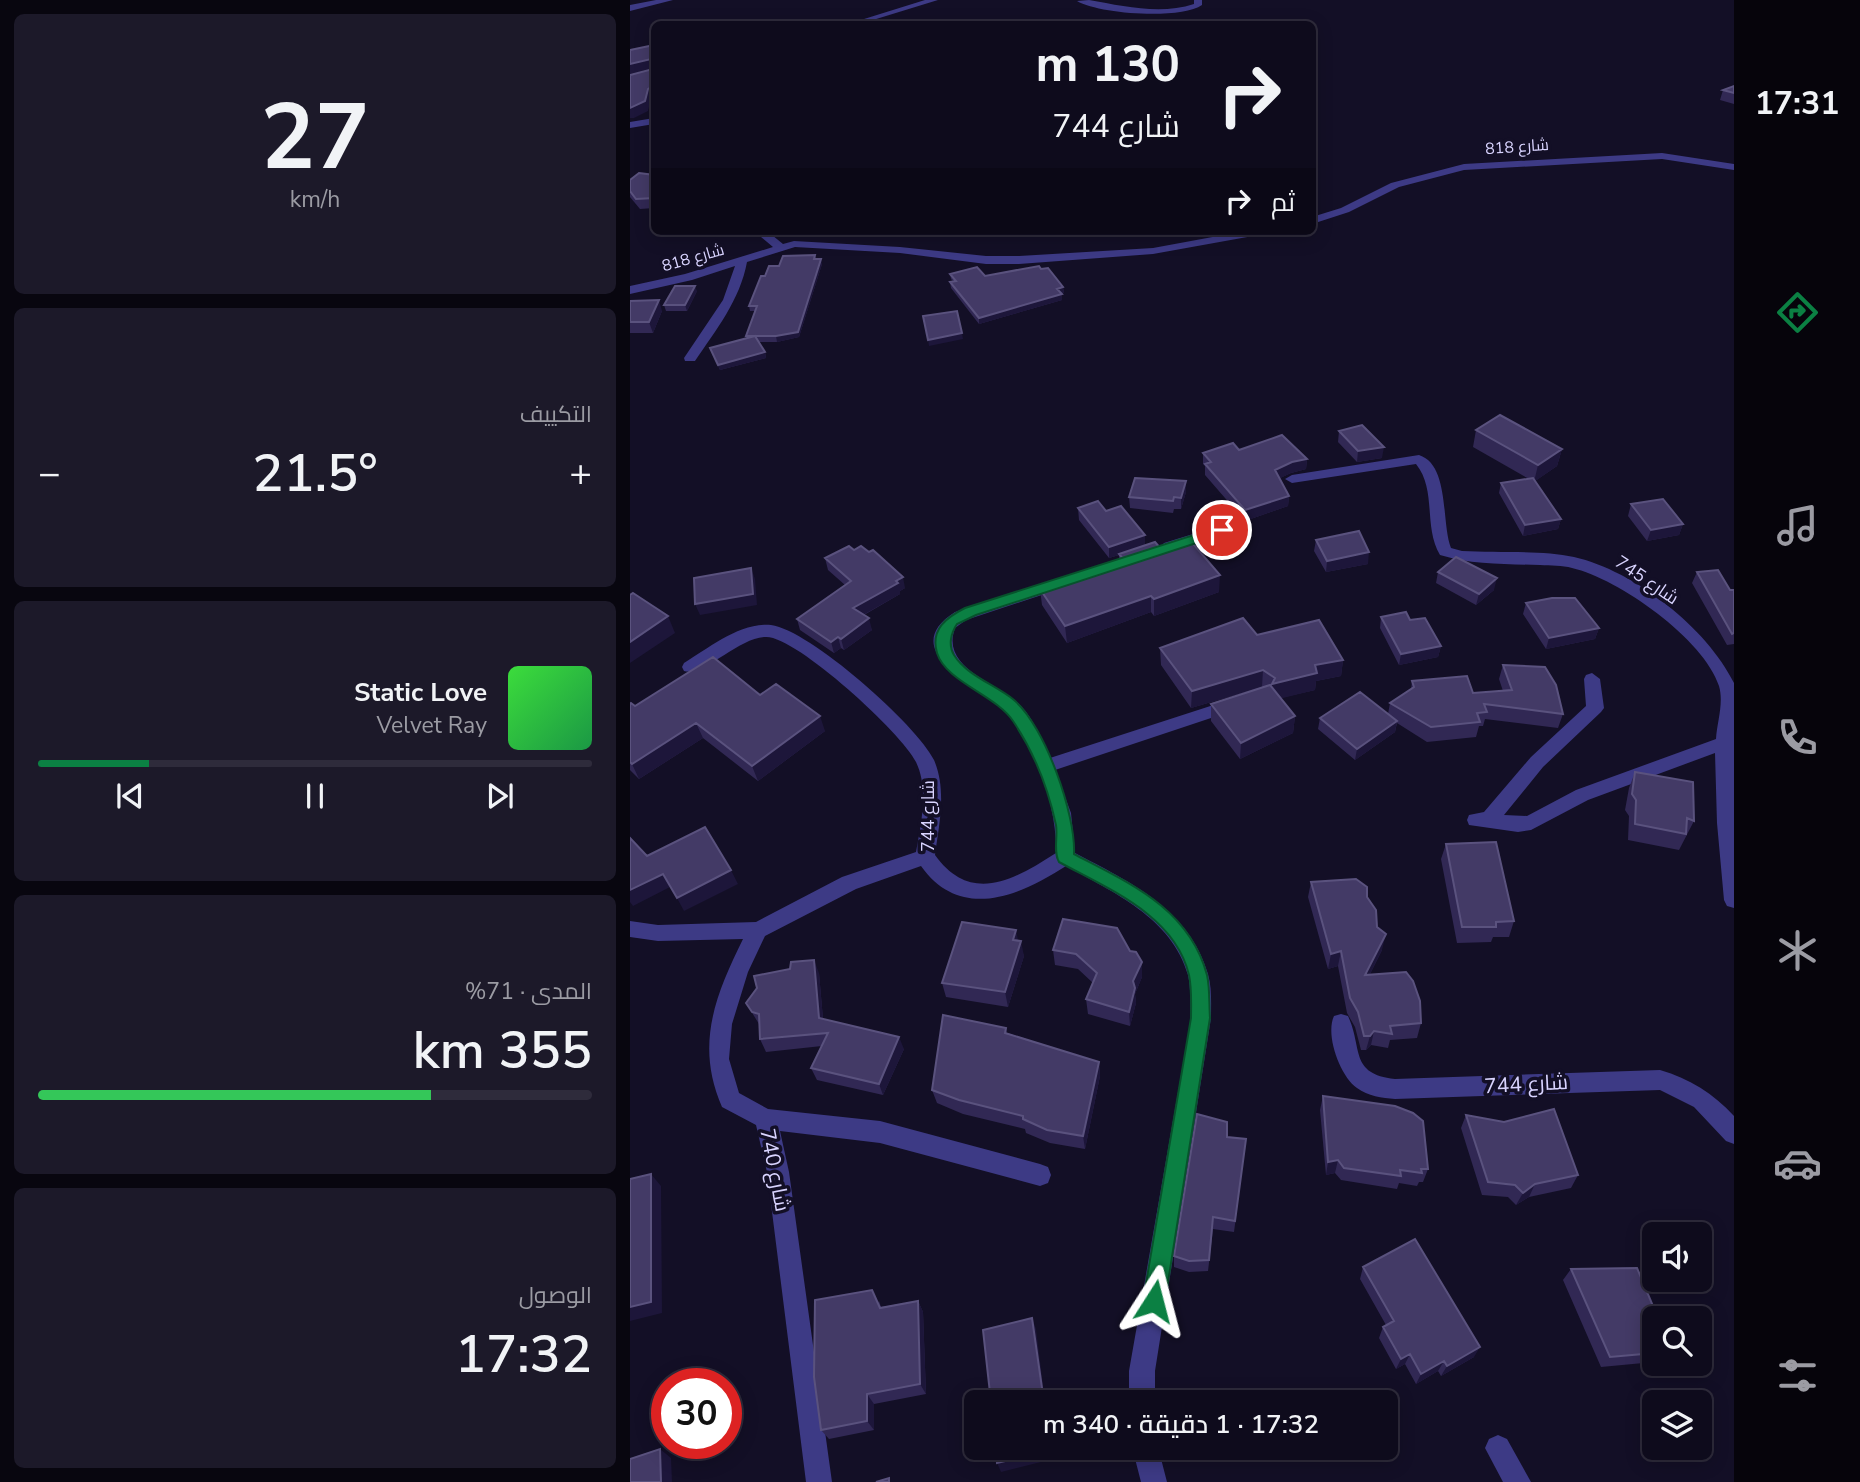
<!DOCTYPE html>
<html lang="ar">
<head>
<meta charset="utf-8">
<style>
	:root { --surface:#0e0b1c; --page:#1c1929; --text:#f1f3f6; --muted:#9b9ba3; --line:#2e2b3b; --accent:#0b8043 }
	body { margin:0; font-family:"Nunito Sans",Cairo,sans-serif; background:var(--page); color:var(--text); direction:rtl; height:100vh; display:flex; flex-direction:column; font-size:26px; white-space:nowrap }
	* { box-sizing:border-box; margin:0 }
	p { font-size:23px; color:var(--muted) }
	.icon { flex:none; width:38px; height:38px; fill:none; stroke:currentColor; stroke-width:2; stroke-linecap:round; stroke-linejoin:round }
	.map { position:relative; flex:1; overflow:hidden; direction:ltr }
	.panel { display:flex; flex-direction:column; gap:14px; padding:14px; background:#08060f; width:630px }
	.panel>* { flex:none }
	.top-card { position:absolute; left:21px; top:21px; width:665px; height:214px; border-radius:10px; box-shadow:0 4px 18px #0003,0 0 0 2px var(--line); direction:rtl; background:#0e0b1c; color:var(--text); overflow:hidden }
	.buttons { position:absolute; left:1012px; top:1222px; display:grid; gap:14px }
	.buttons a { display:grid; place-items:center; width:70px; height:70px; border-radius:10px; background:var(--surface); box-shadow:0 4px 18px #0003,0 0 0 2px var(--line); font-size:35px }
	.speed { position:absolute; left:21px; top:1368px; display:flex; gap:14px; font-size:35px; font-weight:700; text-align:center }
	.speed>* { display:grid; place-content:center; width:91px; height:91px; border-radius:50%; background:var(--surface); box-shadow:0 4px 18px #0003,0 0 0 2px var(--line); line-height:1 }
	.speed .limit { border:10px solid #d22; background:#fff; color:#111 }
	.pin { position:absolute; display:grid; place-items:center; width:60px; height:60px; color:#fff; margin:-30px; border:4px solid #fff; border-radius:50%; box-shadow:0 2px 7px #0007 }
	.me { position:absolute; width:77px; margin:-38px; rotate:9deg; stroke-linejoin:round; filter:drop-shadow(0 0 5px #0008) }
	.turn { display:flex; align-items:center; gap:24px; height:147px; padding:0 21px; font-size:32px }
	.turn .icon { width:91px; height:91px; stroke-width:2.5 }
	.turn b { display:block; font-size:49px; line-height:60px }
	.then { display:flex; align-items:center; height:66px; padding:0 21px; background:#0003; gap:14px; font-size:26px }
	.big { font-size:52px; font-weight:600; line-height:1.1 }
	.panel .widget { flex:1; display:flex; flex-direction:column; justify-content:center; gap:10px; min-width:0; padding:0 24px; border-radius:10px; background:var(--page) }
	.panel .dial { align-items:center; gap:0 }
	.dial b { font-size:91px; line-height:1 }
	.song { display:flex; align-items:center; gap:21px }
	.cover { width:84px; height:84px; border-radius:10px; background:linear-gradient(135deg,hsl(120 70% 55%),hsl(140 70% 35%)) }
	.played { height:7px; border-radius:4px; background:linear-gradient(90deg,var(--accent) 20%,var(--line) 20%) }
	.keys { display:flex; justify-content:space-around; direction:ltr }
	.heat { display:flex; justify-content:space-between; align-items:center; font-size:38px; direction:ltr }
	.charge { height:10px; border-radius:5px; background:linear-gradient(90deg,#34c759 71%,var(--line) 0) }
	.trip { position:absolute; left:334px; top:1390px; width:434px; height:70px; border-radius:10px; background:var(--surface); box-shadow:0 4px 18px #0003,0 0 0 2px var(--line); font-weight:600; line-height:70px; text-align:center; direction:rtl }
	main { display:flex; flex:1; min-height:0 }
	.dock { display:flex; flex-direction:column; width:126px; justify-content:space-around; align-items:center; background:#06040b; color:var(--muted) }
	.dock .icon { width:49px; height:49px }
	.dock .active { color:var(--accent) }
	.dock b { font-size:32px; color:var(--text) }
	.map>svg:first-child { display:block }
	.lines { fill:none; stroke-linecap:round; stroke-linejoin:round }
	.minor { fill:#3d3a85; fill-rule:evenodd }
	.wall { fill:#312854 }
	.shaded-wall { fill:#1d163a }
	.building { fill:#433a66; stroke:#5a527e; stroke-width:2 }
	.route { fill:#0b8043; stroke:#07532c; stroke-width:2 }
	.labels { text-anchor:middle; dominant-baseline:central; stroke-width:7; stroke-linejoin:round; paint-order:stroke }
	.far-street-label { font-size:16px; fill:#d9d4ff; stroke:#130f26 }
	.street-label { font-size:18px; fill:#d9d4ff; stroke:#130f26 }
	.near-street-label { font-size:21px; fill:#d9d4ff; stroke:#130f26 }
</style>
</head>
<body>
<main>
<nav class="dock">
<b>17:31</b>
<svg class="icon active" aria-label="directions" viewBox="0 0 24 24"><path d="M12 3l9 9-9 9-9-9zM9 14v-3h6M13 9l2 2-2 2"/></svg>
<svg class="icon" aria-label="music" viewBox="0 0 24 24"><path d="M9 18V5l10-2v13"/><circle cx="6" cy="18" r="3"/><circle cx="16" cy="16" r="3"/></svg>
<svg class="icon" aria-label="phone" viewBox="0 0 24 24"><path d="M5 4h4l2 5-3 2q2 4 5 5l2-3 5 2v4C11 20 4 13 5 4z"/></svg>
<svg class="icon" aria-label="climate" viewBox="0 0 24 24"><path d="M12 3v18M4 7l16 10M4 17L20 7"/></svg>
<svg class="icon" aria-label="car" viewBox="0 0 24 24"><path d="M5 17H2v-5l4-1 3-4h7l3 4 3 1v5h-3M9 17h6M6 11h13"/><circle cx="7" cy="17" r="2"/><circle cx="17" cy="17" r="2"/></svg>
<svg class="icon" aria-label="filters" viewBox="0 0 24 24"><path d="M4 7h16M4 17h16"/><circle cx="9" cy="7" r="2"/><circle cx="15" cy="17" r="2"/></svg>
</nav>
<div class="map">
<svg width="1104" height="1482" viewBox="0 0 1104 1482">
	<rect width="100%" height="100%" fill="#130f26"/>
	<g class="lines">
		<!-- minor -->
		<path class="minor" d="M26,0H43L0,11V5Z
			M295,0H308L230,24H218Z
			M459,0C493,6 530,15 564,4V0H572V5C550,20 469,14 447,1Z
			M24,118V124L0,128V122Z
			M1032,153L1104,164V170L1032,159L834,170L769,187L719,212L682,224V217L711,208L761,183L834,164Z
			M124,231H137L153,244L164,241L270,247L356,256H389L523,248L615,231H640L634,234L523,254L389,264H356L270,253L165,247L117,262C110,300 86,330 65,361H55L54,358L93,300L105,266L62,280L0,294V286L55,274L143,247Z
			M789,455C820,465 811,523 821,548L832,551C866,553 912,550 944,557C1005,571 1077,628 1104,683V908L1097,906L1094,900L1087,823L1085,753L958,800L901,830L888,832L839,825L837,820L839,815L854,812L901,757L956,706L954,679L956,675L962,673L970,679L974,708L971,712L913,767L874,815L897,816L946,790L1086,739C1087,722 1094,703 1089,686C1074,639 989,579 942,568C932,565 921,566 910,565C877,564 842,565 810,555C793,526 807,490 786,464L662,483L655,479L662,475Z
			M592,525L599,530L597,533L539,552L531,547L534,543Z
			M433,577L441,582L439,586L336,620L325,628C310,669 368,682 390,705C404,719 412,740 420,758L602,699L611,705L608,709L425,770L441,813L445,853C500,882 559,909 578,974C582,988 581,1004 581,1018L525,1371V1402H499V1371L561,1018C560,1004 561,988 558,975C542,918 483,892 436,866C388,897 330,921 291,866L226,889L135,936L118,972L102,1024L99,1059L109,1093L138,1109L250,1121L410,1164L418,1167L421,1175L418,1183L410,1186L250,1143L150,1131L159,1172L202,1482H176L137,1172L126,1125L92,1107C65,1045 85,996 113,939L28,941L0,937V921L28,925L126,922L212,877L286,852C291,824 299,789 286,762C273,734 166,636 136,637C109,637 74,677 54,671L52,667L54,663C79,648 110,622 141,625C180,630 287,725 304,760C317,790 309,825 305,855C341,905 384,880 426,853C427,809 409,757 383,720C364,693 259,654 325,612Z
			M711,1014L718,1016C733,1048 719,1074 765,1079L1030,1070C1060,1079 1083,1093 1104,1116V1144L1096,1141L1064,1107L1030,1090L765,1099C752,1098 738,1096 727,1088C710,1076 695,1035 704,1016Z
			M868,1435L877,1439L901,1482H873L855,1448L859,1439Z
			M502,1447H528L537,1482H511Z"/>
	</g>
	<!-- wall -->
	<path class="wall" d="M1104,86V104L1090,100L1093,90Z
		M24,175V208L10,209L0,197V180Z
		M185,255L186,259L192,264L169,337L147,342H129L135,352L136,358L90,370L80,348L117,339L116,336L125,311H120L119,306L135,276L149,266Z
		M411,269L433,287L434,293H431L432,300L349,324L321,288L320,282L323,281L321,279L320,274L355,276Z
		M67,291L57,311H36L34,305Z
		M0,301L32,311L23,333H0Z
		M846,430L932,449L927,466L905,481L931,519L928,529L893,536L869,493L871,483L899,479L843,447Z
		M709,431L752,458L727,462L708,442Z
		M609,450L677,459L676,469L661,473L650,478L659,496L658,506L615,521L575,475V466L573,464V453Z
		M556,481V492L551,509H544L543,513L500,508L499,497Z
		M1001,504L1053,524L1049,535L1017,541L998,516Z
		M448,508L476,511L515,546L531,549L589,592L524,616L521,612L437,643L412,605L410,589L489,561V555L479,558L449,520Z
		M686,540L738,564L696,572L684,551Z
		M195,558L275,588L270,591V594L234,615L242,630L214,650L211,648L204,653L170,630L167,619L215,585L198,570Z
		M808,572L864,590L846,605L806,583Z
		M1067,572L1100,590H1104V644L1097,645L1062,583Z
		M896,603L969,628L965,639L916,649L893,614Z
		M751,617L780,620L811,646L808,657L769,665L750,628Z
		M627,635L713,660L711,676L686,681L685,690L650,698L665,716L663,733L610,759L581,721V704L634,687H632L561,708L531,665L530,648Z
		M873,665L933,714L928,728L855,719L853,726H849L846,737L797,742L767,723L765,732L725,760L688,729L690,718L758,714L760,703L781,689L782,681L843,693L873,691L869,679Z
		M130,695L195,731L128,781L73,738L9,779L0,770V704L5,706Z
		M1005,772L1064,821L1049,850L998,840L999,816L995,810L999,788Z
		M816,844L884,921L879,937H863L861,942L827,943L811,859Z
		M681,882L737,897L747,927L752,950L740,974L791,1023L787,1038L760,1040L758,1048L741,1045L736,1050H731L725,1027L717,1013L708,966L698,969L678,897Z
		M388,941L394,956L378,1007L316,997L312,983Z
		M423,950L500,951L512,962V977L505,994L506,1003L500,1026L458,1014L456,999L463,983L448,969L425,965Z
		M189,973L193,1019L274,1049L253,1095L187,1080L181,1068L192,1046L136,1052L130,1039L129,1024L116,1003Z
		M376,1028L377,1033L469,1062L470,1076L455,1149L420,1143L396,1133L395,1129L333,1114L307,1103L302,1090Z
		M693,1096L798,1169L793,1182H789L787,1186L769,1183L767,1189L711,1180L705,1173L696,1175L690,1110Z
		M836,1115L948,1175L941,1188L899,1197L886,1205L878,1197L852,1195L831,1128Z
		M597,1137L616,1139L604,1232L583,1229L578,1271L559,1272L544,1267V1256Z
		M733,1267L844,1357L811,1376L808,1371L786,1384L775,1364L766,1369L749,1338L753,1327L756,1325L730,1279Z
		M941,1269L1024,1318V1362L971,1367L933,1280Z
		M249,1301L251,1307L288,1301L293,1312L296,1394L244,1404V1430L199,1439L191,1430Z"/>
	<!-- shaded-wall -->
	<path class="shaded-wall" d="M21,59L23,68L0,74V64Z
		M24,85V97L21,99L18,111L4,118H0V108L18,89Z
		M191,259L192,264L169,337L147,342L146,336Z
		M65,286L67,291L57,311L55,305Z
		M433,287L434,293L427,294V289Z
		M432,294V300L349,324V318Z
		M29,300L32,311L23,333L19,322Z
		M332,333L333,339L299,346L298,340Z
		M135,352L136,358L90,370L88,365Z
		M754,447L752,458L727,462L728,451Z
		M932,449L927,466L904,482L908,465Z
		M677,459L676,469L661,473L644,481L645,470L662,462Z
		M556,481V492L551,509V498Z
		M659,496L658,506L615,521V510Z
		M931,519L928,529L893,536L895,525Z
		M1053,524L1049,535L1017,541L1021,530Z
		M515,535V547L479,558V547Z
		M739,552L738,564L696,572L697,561Z
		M121,568L125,579L127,605L70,615L65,604Z
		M590,575L589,592L524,616V599Z
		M273,577L275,588L270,591V594L226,619L223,608Z
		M867,578L864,590L846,605L849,594Z
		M521,596V612L437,643L435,626Z
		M38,616L45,633L0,663V642Z
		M239,618L242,630L214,650L211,639Z
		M969,628L965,639L916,649L919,638Z
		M208,637L211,648L204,653L201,642Z
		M811,646L808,657L769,665L771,654Z
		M713,660L711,676L686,681L685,690L641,701L642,684L685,665Z
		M633,670L632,687L561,708L562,691Z
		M190,716L195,731L128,781L122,766Z
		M665,716L663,733L610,759L611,743Z
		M767,721L765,732L725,760L727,749Z
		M66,723L73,738L9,779L2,764Z
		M101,870L108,884L54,911L47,898Z
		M33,874L40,887L3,906L0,902V890Z
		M386,930L389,945L383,940Z
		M756,934L752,950L732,990L735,975Z
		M391,941L394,956L378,1007L375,992Z
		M711,951L708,966L698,969L701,954Z
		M184,960L189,973L194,1031L189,1018Z
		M512,962V977L505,994L506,1003L500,1026L499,1012L503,981Z
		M744,1031L741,1045L736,1050L740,1036Z
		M269,1037L274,1049L253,1095L249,1084Z
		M469,1062L470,1076L455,1149L453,1136Z
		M708,1160L705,1173L696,1175L698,1162Z
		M21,1174L31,1186L32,1313L0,1321V1307Z
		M905,1184L899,1197L886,1205L893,1193Z
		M288,1301L293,1312L296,1394L290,1384Z
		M402,1318L406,1329L415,1402H414Z
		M850,1347L844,1357L811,1376L817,1366Z
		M780,1354L775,1364L766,1369L771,1359Z
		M814,1361L808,1371L786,1384L791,1374Z
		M237,1394L244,1404V1430L237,1421Z
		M420,1447H422L423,1459L371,1472L367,1463Z
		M30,1449L41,1458L42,1482H31Z"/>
	<!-- building -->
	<path class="building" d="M24,45V85L18,89L15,101L0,108V75L23,69L24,62L21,59L0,64V50Z
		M1104,86V93L1093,90Z
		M9,173L24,175V198L6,199L0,191V180Z
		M185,255L184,259H191L168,332L146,336H116L127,306H119L131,276H135L139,266H149L153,256Z
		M409,266L411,269L418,268L433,287L427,289L432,294L349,318L320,282L326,281L320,274L347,267L355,276Z
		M45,286H65L55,305H34Z
		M29,300L19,322H0V301Z
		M327,311L332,333L298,340L293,316Z
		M125,336L135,352L88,365L80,348Z
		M870,415L932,449L908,465L846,430Z
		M732,425L754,447L728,451L709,431Z
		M652,435L677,459L662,462L645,470L659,496L615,510L575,464L581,462L573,453L603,443L609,450Z
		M505,478L556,481L551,498L544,497L543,501L499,497Z
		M903,478L931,519L895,525L871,483Z
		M1033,499L1053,524L1021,530L1001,504Z
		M468,501L476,511L491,506L515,535L479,547L448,508Z
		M729,531L739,552L697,561L686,540Z
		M559,539L590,575L524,599L521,596L435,626L410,589L494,560L489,554L525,542L531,549Z
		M219,546L224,550L231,546L239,552L243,550L273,577L266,581L268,583L223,608L239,618L211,639L208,637L201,642L167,619L221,581L195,558Z
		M826,557L867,578L849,594L808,572Z
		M121,568L123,594L65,604L64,578Z
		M1088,570L1100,590H1104V633L1102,634L1067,572Z
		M3,593L38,616L0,642V595Z
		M922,598H945L969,628L919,638L896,603Z
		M776,612L780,620L795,618L811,646L771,654L751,617Z
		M613,618L627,635L689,620L713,660L685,665L687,673L642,684L645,678L633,670L562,691L530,648Z
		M83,657L130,695L146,684L190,716L122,766L66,723L2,764L0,762V704L1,703L5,706Z
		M873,665L915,667L926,685L933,714L854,704L857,712L847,713L850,722L801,727L760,703L784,687L782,681L837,676L843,693L882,690Z
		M640,685L665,716L611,743L581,704Z
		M730,692L767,721L727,749L690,718Z
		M1005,772L1063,782L1064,821L1057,818L1056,834L1005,824L1006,800L1002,794Z
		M75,827L101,870L47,898L33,874L0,890V838L17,856Z
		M866,842L884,921L866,922V927H832L816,844Z
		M726,879L737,887V897L746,910L747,927L756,934L735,975L776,972L783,981L790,1001L791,1023L760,1026L762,1034L744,1031L740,1036H734L728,1012L720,998L711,951L701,954L681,882Z
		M433,919L487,928L500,951L506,952L512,962L503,981L505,988L499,1012L456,999L467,973L446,954L423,950Z
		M332,922L386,930L383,940L391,941L375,992L312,983Z
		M184,960L189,1018L269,1037L249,1084L181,1068L198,1033L130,1039L129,1014L122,1012L116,1003L127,988L124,976L160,969L161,962Z
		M313,1015L376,1028L375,1033L469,1062L453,1136L417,1130L393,1119V1116L329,1100L302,1090Z
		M693,1096L765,1106L783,1113L793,1121L798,1169H791L792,1173L770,1170L771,1176L714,1168L708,1160L698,1162Z
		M924,1109L948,1175L905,1184L893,1193L885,1185L858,1182L836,1115L874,1122Z
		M567,1114L597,1122V1137L616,1139L605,1221L583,1217L579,1260L559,1261L544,1256Z
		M21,1174V1302L0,1307V1179Z
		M785,1239L850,1347L817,1366L814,1361L791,1374L780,1354L771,1359L753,1327L764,1321L733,1267Z
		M1007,1268L1028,1318H1024V1353L980,1357L941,1269Z
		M242,1290L250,1308L288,1301L290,1384L237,1394V1421L191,1430L184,1377L185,1300Z
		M402,1318L414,1402H361L353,1330Z
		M366,1447H420V1450L367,1463Z
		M30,1449L31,1482H0V1459Z
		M259,1478V1482H246Z"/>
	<!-- route -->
	<path class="route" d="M592,526L597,527V533L346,615L327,624C321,633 318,645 324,655C337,676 366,685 384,700C415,726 446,815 444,854C499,883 559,908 577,975C580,988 579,1004 580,1018L535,1301L532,1309L524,1312L517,1309L513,1301L561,1018C561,1005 562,989 559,975C545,915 478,889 429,862C423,852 428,837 426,825C418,788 404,752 383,721C366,695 316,682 307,653C300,629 317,617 335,608Z"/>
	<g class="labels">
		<!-- far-street labels -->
		<g class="far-street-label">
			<text transform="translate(887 147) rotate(-4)">شارع 818</text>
			<text transform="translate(63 258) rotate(-16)">شارع 818</text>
		</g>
		<!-- street labels -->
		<g class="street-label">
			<text transform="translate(1017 580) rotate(34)">شارع 745</text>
			<text transform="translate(298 816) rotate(-90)">شارع 744</text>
		</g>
		<!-- near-street labels -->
		<g class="near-street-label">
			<text transform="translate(896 1084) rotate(-3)">شارع 744</text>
			<text transform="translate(145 1170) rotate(79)">شارع 740</text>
		</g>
	</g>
</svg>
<div class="buttons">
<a><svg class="icon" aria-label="sound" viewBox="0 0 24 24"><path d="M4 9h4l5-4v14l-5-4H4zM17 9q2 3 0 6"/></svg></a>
<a><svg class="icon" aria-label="search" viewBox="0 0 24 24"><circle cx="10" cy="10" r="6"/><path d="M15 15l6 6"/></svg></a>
<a><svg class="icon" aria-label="layers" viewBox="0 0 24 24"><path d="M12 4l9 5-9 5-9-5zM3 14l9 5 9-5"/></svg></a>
</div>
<div class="speed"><div class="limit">30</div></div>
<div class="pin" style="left:592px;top:530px;background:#d93025"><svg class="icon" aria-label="arrive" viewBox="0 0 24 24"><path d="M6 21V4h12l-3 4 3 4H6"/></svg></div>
<svg class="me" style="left:524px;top:1301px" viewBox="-20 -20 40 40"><path d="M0-17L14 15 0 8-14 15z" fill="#0b8043" stroke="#fff" stroke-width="4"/></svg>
<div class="trip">17:32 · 1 دقيقة · 340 m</div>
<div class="top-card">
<div class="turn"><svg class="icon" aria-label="right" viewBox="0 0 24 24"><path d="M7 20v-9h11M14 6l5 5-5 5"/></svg><div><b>130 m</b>شارع 744</div></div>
<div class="then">ثم<svg class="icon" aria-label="right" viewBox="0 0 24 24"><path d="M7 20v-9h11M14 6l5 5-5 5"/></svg></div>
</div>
</div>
<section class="panel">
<div class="widget dial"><b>27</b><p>km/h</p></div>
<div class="widget"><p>التكييف</p>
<div class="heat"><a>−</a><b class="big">21.5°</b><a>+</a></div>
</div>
<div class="widget">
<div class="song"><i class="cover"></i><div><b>Static Love</b><p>Velvet Ray</p></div></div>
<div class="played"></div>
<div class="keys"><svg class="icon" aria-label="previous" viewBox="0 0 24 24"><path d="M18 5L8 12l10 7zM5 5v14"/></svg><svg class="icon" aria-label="pause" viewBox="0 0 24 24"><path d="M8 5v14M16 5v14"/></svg><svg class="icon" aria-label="next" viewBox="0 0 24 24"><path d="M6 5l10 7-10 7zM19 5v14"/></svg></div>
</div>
<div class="widget"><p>المدى · 71%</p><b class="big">355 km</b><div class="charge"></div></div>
<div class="widget"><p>الوصول</p><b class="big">17:32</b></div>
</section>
</main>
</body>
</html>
